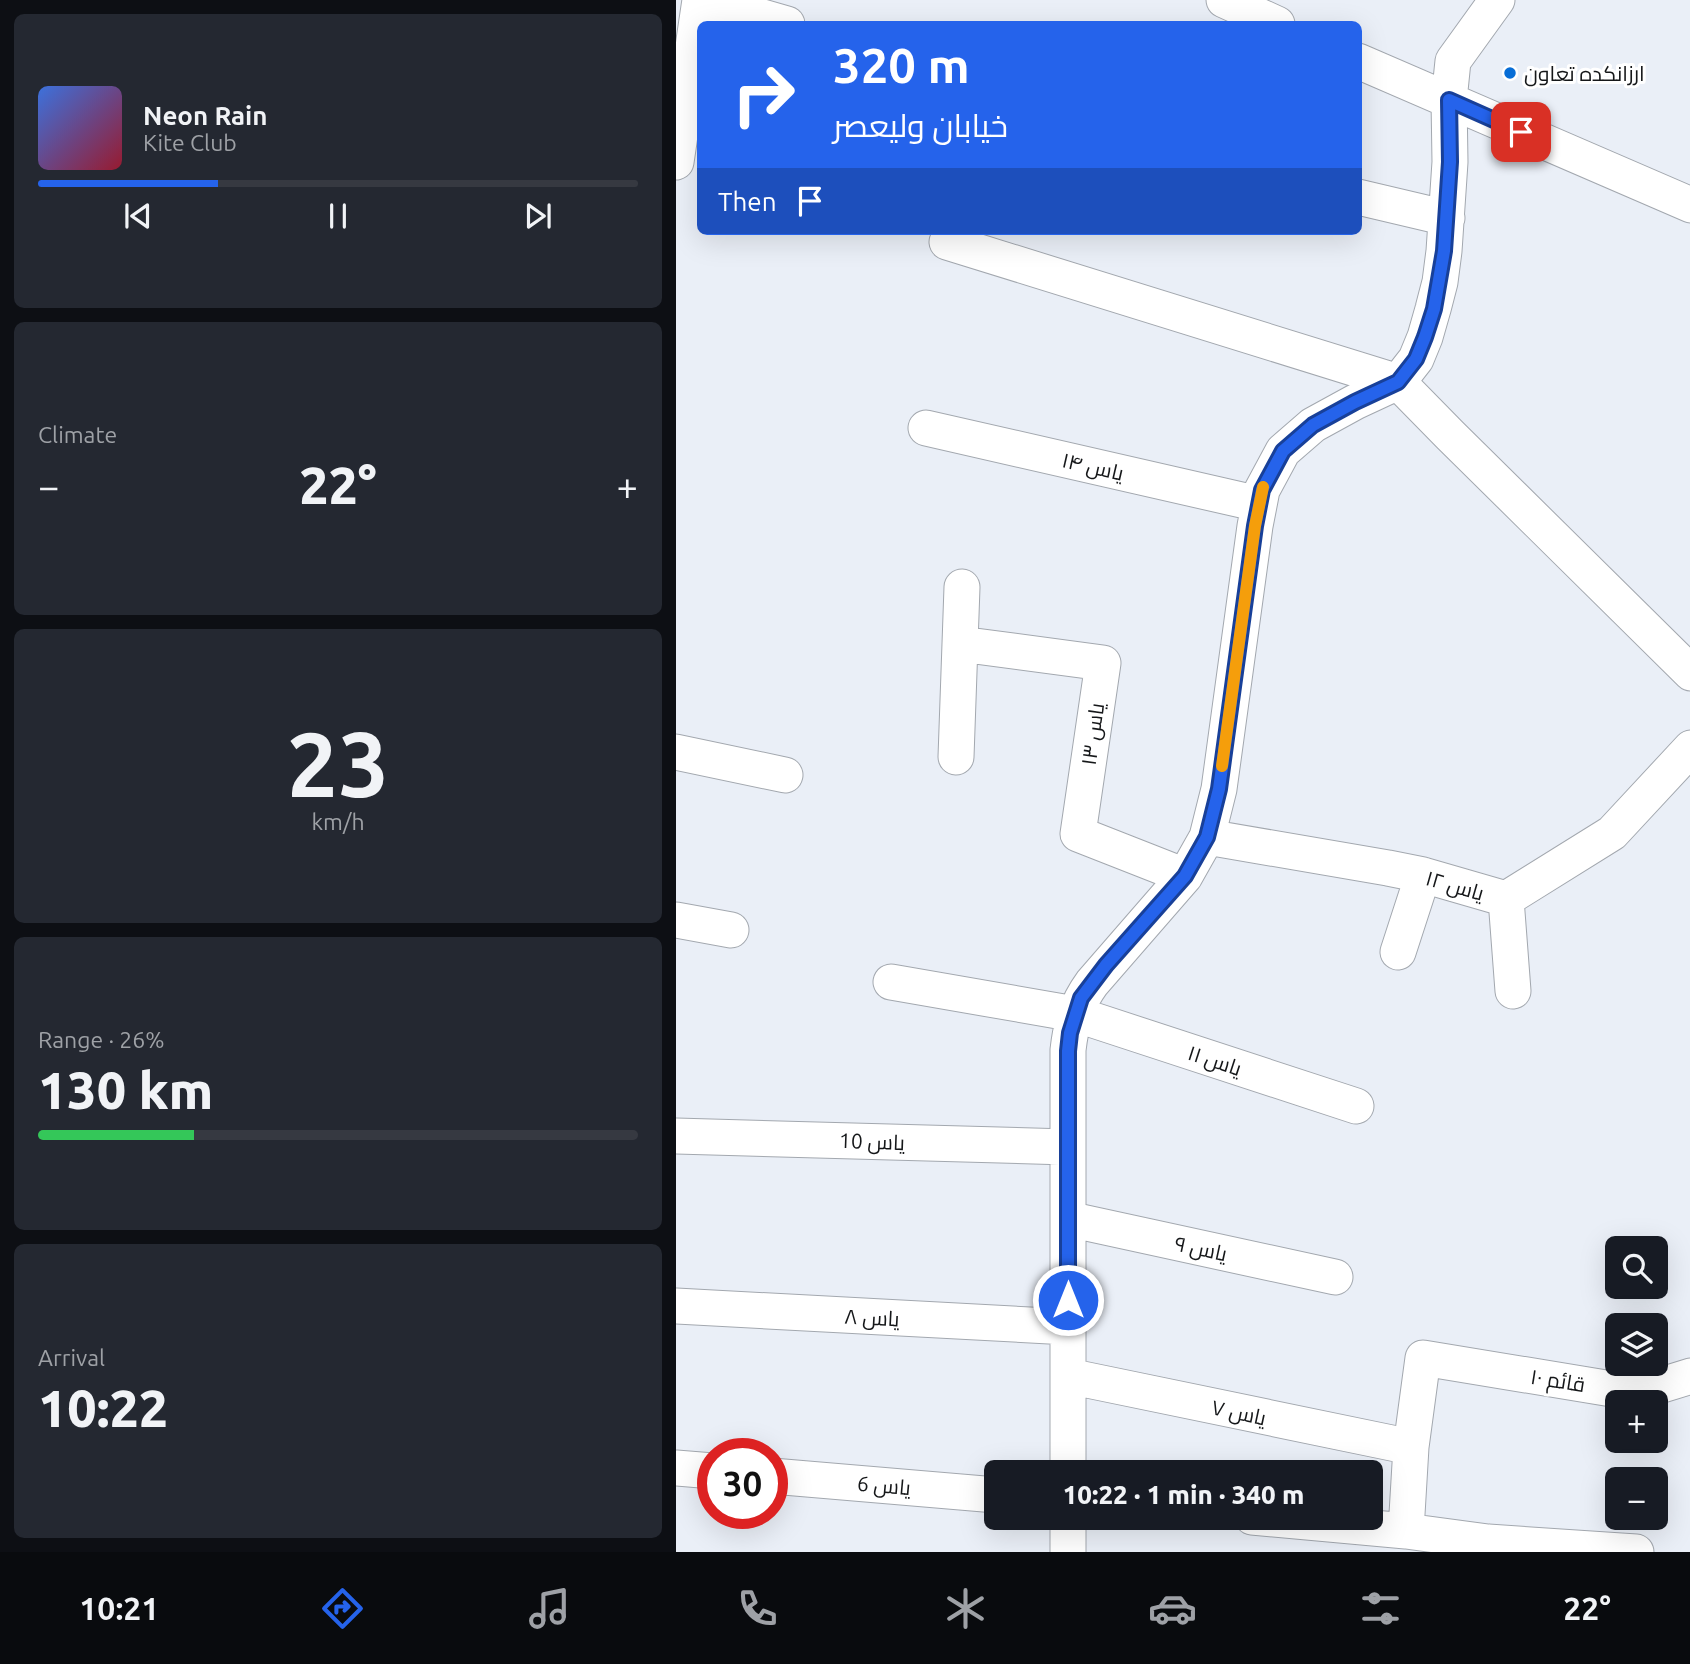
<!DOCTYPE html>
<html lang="en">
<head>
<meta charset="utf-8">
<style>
	:root { --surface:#171b24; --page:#242831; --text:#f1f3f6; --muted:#9ea1a6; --line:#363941; --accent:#2563eb }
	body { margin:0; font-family:Ubuntu,Cairo,sans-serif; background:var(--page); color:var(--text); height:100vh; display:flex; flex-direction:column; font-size:26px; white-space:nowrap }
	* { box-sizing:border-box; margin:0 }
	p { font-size:23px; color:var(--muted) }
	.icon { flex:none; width:38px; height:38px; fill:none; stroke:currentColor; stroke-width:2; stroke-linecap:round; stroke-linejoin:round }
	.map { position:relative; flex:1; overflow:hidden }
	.details { display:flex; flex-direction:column; gap:14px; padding:14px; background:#0d0f14; width:676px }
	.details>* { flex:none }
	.top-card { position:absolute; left:21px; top:21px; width:665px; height:214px; border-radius:10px; box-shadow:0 7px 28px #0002; background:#2563eb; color:#fff; overflow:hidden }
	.buttons { position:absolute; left:929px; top:1236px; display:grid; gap:14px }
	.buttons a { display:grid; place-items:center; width:63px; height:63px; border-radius:10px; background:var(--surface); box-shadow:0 7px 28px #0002; font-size:35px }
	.speed { position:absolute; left:21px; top:1438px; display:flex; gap:14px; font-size:35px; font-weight:700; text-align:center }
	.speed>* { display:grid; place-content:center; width:91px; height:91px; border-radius:50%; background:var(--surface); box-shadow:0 7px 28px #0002; line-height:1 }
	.speed .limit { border:10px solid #d22; background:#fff; color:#111 }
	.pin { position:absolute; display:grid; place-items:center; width:60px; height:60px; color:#fff; margin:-30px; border-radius:14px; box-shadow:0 4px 10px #0006 }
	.me { position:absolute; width:77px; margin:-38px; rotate:0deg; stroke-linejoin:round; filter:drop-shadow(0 0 5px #0008) }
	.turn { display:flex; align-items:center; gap:24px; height:147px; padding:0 21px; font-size:32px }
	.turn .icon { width:91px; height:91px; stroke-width:2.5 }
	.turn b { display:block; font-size:49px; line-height:60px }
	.then { display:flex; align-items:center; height:66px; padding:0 21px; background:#0003; gap:14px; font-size:26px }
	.big { font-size:52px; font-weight:800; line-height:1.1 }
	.details .card { flex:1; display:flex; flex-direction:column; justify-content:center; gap:10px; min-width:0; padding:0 24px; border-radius:10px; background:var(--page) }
	.details .dial { align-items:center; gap:0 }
	.dial b { font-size:91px; line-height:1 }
	.song { display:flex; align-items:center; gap:21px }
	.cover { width:84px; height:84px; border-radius:10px; background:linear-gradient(135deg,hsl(220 70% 55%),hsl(350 70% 35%)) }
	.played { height:7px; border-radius:4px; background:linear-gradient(90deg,var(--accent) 30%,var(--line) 30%) }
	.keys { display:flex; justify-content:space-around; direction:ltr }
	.heat { display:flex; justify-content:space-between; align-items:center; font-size:38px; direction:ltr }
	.charge { height:10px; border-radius:5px; background:linear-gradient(90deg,#34c759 26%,var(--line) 0) }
	.trip { position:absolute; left:308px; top:1460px; width:399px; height:70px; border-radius:10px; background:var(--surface); box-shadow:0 7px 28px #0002; font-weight:800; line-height:70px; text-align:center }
	.tabs { display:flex; height:112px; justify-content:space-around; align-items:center; background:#090b0e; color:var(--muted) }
	.tabs .icon { width:49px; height:49px }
	.tabs .selected { color:var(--accent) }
	.tabs b { font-size:32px; color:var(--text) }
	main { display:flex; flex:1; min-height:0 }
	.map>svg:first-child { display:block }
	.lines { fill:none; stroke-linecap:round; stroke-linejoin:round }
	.minor-casing { stroke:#a3a8af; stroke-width:37 }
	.minor { stroke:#fff; stroke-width:35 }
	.route-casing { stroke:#184099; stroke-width:18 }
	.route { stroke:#2563eb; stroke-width:12 }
	.slow { stroke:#f59e0b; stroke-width:12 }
	.poi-dot { fill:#076dd6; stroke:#fff; stroke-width:2.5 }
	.labels { text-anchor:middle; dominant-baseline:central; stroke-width:6; stroke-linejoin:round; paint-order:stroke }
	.poi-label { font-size:21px; fill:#151719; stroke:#fff; text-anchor:start }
	.street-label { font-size:21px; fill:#151719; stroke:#fff }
</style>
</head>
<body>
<main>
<section class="details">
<div class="card">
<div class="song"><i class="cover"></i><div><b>Neon Rain</b><p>Kite Club</p></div></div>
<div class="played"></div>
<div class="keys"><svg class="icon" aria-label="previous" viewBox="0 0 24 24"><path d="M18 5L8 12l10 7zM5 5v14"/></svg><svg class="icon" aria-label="pause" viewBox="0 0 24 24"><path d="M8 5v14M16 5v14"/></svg><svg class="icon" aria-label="next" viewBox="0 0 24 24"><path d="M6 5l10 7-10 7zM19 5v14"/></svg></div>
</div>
<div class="card"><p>Climate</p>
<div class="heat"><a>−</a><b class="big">22°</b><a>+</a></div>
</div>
<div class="card dial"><b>23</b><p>km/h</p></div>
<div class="card"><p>Range · 26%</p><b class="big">130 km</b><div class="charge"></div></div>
<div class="card"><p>Arrival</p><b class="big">10:22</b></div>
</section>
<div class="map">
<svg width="1015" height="1552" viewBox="0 0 1015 1552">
	<rect width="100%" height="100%" fill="#eaeff7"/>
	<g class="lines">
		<defs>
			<path id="minor" d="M27,0L111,24
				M548,0L601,24
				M682,61L1015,205
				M0,162L24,0
				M682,197L771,218
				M271,242L722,382L774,435L1015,673
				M250,428L583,504
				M284,644L427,663L402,834L509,876
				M0,752L109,775
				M280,757L286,587
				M531,837L712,868L747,875L830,899L936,833L1015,748
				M830,899L837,991
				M0,920L55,930
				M722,952L747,875
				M215,982L399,1014L680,1106
				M0,1136L392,1147
				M392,1219L659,1277
				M0,1306L392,1327
				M392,1376L735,1447
				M0,1468L37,1471
				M392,1472V1050C395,1024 400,1005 416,983L509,876L531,837L543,789L579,526L586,490L607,451L637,425L679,402L722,382L740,359L749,337L757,309L764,282L768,251L774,162L773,100L777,61L821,0
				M96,1476L320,1495
				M576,1517L730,1531
				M392,1552V1517
				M960,1552L812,1542L730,1531L735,1447L747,1358L960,1393L1015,1376"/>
		</defs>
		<!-- minor casing -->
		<use href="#minor" class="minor-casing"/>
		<!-- minor -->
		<use href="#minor" class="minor"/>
	</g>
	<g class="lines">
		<defs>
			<path id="route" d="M392,1300V1051L394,1033L405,998L430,965L509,876L531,837L543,789L579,526L586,490L607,451L637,425L679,402L722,382L740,359L749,337L758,309L768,251L774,162L773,100L845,132"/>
		</defs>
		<!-- route casing -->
		<use href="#route" class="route-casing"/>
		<!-- route -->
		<use href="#route" class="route"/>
		<!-- slow -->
		<path class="slow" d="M546,766L579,526L587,487"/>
	</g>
	<!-- markers -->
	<circle class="poi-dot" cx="834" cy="73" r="7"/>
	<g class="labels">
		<!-- poi labels -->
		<g class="poi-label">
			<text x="848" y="73">ارزانکده تعاون</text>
		</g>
		<!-- street labels -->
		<g class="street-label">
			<text transform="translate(417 466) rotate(13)">یاس ۱۴</text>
			<text transform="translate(416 734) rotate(-82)">یاس ۱۳</text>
			<text transform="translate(779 885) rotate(16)">یاس ۱۲</text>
			<text transform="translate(539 1060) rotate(18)">یاس ۱۱</text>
			<text transform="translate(196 1141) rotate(2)">یاس 10</text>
			<text transform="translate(525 1248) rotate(12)">یاس ۹</text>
			<text transform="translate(196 1317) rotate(3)">یاس ۸</text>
			<text transform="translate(882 1380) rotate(9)">قائم ۱۰</text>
			<text transform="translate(563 1412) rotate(12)">یاس ۷</text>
			<text transform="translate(208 1485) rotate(5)">یاس 6</text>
		</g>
	</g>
</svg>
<div class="buttons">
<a><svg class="icon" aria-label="search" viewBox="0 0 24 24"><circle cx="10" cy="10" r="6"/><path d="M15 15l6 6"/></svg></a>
<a><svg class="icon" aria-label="layers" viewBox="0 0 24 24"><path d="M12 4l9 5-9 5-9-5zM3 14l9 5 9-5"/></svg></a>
<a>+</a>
<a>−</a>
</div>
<div class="speed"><div class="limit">30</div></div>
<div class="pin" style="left:845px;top:132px;background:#d93025"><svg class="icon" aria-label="arrive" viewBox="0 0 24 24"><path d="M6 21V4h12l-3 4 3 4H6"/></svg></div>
<svg class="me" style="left:392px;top:1300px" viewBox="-20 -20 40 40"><circle r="17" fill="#2563eb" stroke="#fff" stroke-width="3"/><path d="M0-11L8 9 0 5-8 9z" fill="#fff"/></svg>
<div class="trip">10:22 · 1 min · 340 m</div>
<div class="top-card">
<div class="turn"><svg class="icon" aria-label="right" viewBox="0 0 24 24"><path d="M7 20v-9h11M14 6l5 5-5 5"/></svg><div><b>320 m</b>خیابان ولیعصر</div></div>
<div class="then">Then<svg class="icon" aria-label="arrive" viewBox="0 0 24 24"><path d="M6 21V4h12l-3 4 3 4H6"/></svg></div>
</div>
</div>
</main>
<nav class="tabs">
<b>10:21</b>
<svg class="icon selected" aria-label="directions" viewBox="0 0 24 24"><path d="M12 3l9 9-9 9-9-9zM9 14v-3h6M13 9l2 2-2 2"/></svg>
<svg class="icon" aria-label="music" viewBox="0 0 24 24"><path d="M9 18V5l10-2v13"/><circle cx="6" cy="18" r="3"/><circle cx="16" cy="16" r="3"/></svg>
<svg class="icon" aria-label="phone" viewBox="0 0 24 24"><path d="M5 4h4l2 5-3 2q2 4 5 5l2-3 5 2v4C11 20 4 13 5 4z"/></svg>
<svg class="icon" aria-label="climate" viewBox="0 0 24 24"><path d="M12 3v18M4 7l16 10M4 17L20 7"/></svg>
<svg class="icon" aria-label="car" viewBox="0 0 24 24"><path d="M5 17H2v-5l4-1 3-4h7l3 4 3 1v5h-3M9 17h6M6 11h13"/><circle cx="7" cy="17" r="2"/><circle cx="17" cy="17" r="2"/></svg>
<svg class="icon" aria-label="filters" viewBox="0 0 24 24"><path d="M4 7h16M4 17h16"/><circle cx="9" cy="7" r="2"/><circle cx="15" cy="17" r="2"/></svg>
<b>22°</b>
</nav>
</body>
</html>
